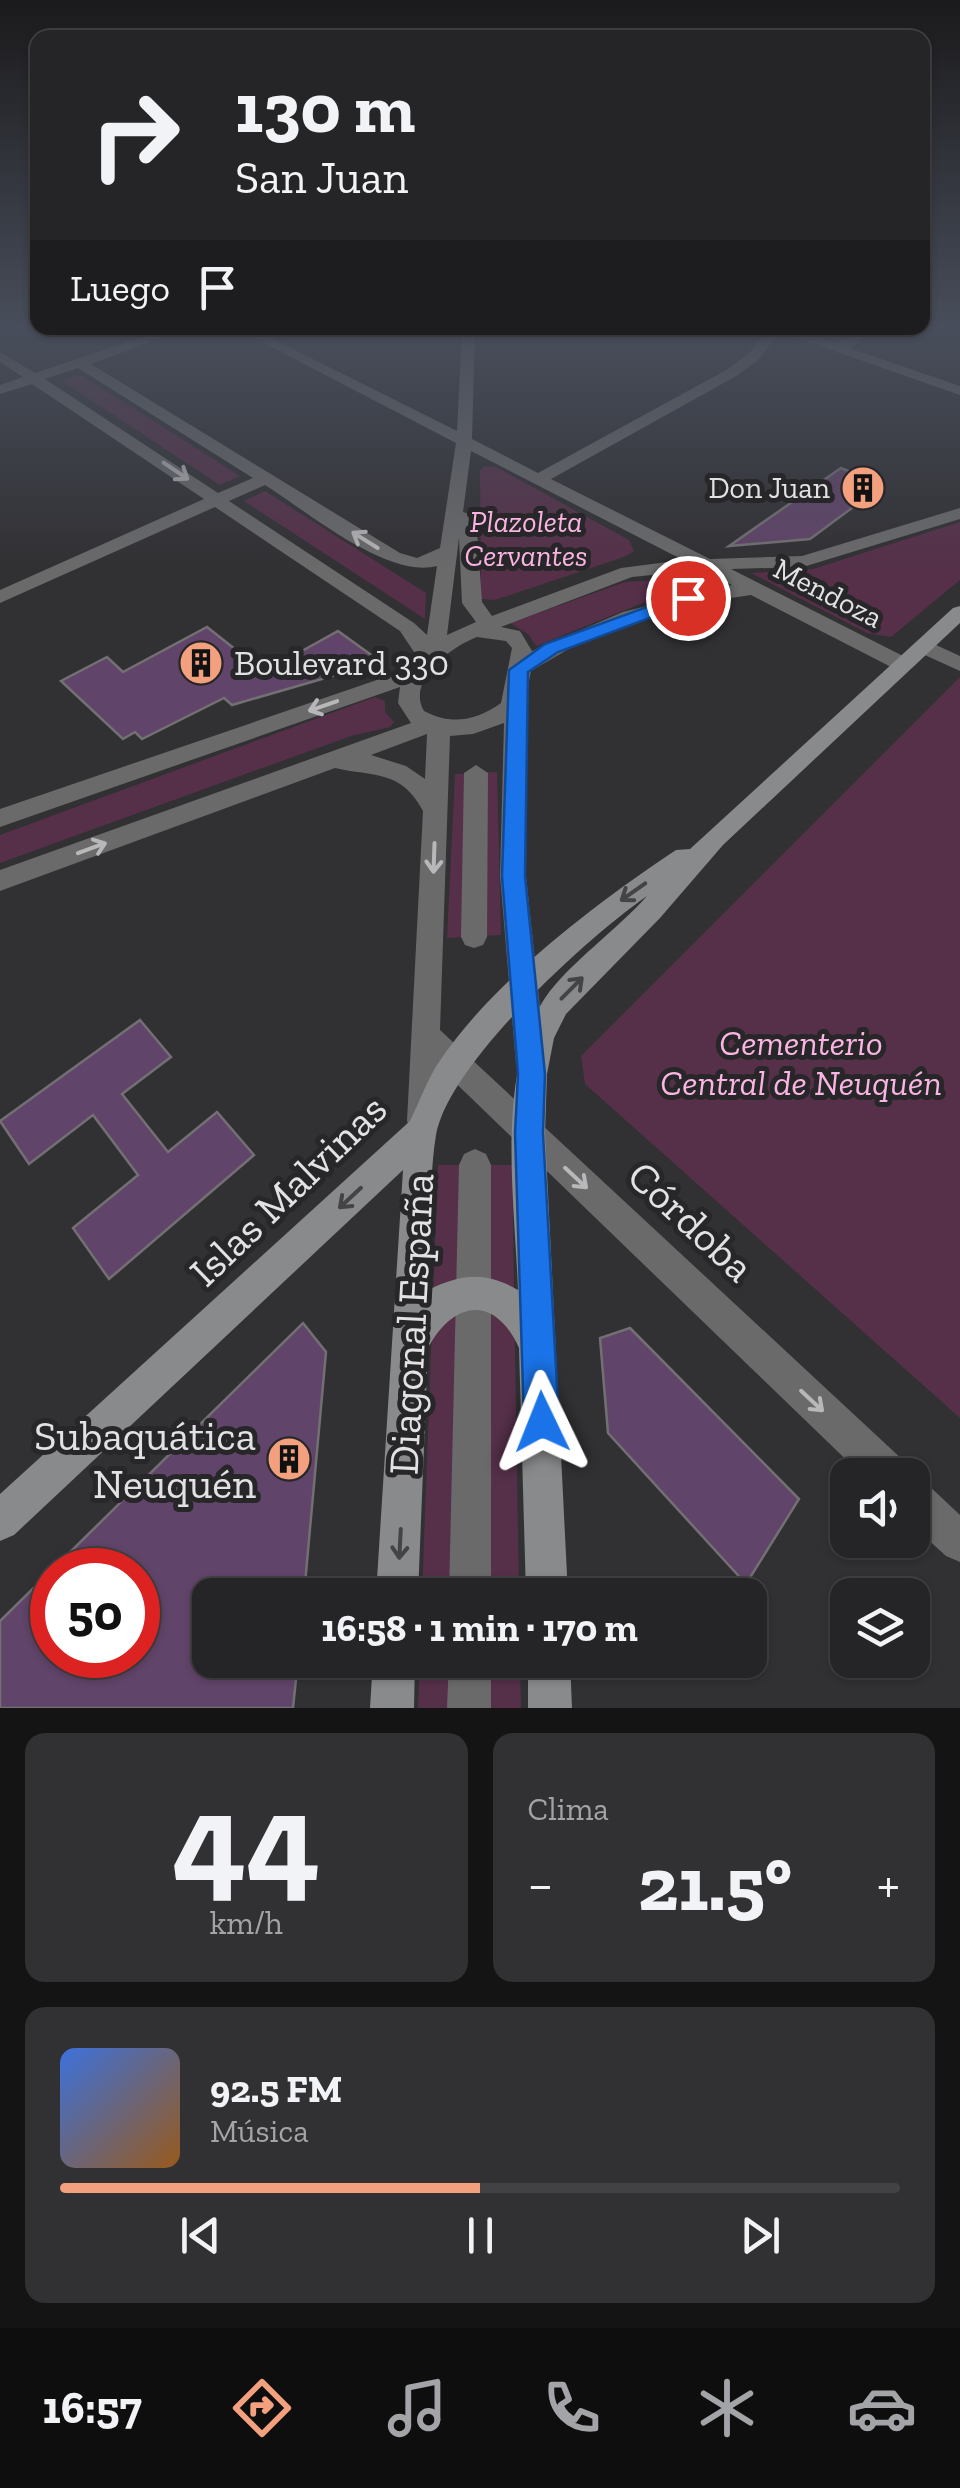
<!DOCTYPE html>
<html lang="es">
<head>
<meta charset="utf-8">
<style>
	:root { --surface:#252426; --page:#313032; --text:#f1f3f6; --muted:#a3a4a7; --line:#424143; --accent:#f2a07e }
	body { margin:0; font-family:"Zilla Slab",serif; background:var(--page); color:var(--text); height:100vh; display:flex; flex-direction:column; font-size:38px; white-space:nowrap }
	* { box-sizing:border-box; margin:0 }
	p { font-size:32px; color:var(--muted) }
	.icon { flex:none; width:55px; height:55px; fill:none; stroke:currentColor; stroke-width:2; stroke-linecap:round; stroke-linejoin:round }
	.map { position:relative; height:1708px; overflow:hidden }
	.details { display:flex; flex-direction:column; gap:25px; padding:25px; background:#141415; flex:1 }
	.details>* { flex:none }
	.guide { position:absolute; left:30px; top:30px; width:900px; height:305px; border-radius:20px; box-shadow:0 2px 8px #0004,0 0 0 2px var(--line); background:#252426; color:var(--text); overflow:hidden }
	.fabs { position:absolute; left:830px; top:1458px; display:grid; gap:20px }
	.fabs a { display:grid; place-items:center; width:100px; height:100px; border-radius:20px; background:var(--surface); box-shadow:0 2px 8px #0004,0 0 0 2px var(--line); font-size:50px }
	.speed { position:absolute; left:30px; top:1548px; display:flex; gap:20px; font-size:50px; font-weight:700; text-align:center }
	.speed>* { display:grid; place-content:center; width:130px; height:130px; border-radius:50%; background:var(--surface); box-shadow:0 2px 8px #0004,0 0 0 2px var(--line); line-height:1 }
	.speed .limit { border:15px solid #d22; background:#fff; color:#111 }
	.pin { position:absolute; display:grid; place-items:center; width:85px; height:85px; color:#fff; margin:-42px; border:5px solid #fff; border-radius:50%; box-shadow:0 2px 10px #0007 }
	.me { position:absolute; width:110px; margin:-55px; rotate:358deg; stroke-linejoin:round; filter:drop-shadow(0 0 8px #0008) }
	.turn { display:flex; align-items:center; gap:35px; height:210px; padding:0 40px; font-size:45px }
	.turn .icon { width:130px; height:130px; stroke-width:2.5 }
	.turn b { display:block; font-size:70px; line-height:85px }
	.then { display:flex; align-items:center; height:95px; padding:0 40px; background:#0003; gap:20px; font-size:38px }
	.big { font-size:75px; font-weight:800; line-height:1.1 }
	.details .card { flex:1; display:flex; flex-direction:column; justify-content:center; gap:15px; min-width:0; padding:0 35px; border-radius:20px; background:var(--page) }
	.details .dial { align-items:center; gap:0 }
	.dial b { font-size:130px; line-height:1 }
	.song { display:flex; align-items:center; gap:30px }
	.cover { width:120px; height:120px; border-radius:15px; background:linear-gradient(135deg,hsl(220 70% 55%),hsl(30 70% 35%)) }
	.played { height:10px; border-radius:5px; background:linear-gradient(90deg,var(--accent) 50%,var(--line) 50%) }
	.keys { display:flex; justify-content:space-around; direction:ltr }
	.heat { display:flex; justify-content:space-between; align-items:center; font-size:55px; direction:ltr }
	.details .tiles { flex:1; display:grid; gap:25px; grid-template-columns:1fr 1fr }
	.card:last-child { grid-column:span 2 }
	.trip { position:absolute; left:192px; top:1578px; width:575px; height:100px; border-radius:20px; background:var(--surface); box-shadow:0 2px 8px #0004,0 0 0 2px var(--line); font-weight:800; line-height:100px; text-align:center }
	.tab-bar { display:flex; height:160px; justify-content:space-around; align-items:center; background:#0f0e0f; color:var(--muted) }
	.tab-bar .icon { width:70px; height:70px }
	.tab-bar .active { color:var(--accent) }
	.tab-bar b { font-size:45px; color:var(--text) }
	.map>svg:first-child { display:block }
	.green { fill:#563049 }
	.building { fill:#614469; stroke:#727073; stroke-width:2.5; fill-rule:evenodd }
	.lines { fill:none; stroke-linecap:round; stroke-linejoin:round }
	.pedestrian { fill:#6a6a6b; fill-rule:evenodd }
	.minor { fill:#6a6a6b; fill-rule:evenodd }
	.secondary { fill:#898a8c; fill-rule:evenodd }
	.oneway { stroke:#b8b7b9 }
	.oneway2 { stroke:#444447 }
	.route { fill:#1a73e8; stroke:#114b97; stroke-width:2.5 }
	.labels { text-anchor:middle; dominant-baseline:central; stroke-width:10; stroke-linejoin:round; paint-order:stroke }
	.far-poi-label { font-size:30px; fill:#e2e1e3; stroke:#272629; text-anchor:end }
	.far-park-label { font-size:30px; font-style:italic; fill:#fab4e1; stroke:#272629 }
	.far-street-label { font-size:30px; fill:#e2e1e3; stroke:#272629 }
	.poi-label { font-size:35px; fill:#e2e1e3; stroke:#272629; text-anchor:start }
	.park-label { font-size:35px; font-style:italic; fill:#fab4e1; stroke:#272629 }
	.near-street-label { font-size:42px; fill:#e2e1e3; stroke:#272629 }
	.near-poi-label { font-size:42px; fill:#e2e1e3; stroke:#272629; text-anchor:end }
</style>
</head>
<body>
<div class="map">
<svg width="960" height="1708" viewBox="0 0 960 1708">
	<rect width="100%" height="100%" fill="#313033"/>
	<!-- green -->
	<path class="green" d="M81,375L240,476L220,485L62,381Z
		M485,466L496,467L629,540L634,551L624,557L495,600L481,599L480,470Z
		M265,491L426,593L425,619L244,501Z
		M960,522V580L891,637L867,633L751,573L813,569Z
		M675,579L712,585L660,596L536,646L529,635L510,623L625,582Z
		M960,677V1418L585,1084L581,1056Z
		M375,697L385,701V712L394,722L390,727L351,736L0,863V835Z
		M497,772L501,935L447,938L455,774Z
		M438,1165H512L519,1595H422Z
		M420,1660H520L521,1708H418Z"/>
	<!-- building -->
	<path class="building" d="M841,468L883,485L810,539L729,546Z
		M207,627L264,672L338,631L381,662L232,705L224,698L142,739L135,732L123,739L61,681L107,657L123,672Z
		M140,1020L171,1057L122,1094L168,1152L217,1112L254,1155L109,1279L73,1228L138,1175L93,1115L29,1164L0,1121Z
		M303,1323L326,1352L304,1595H210V1660H298L293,1708H0V1621ZM52,1570H138V1655H52Z
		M630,1328L799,1499L746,1584L608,1433L600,1338Z"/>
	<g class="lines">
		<!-- pedestrian -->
		<path class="pedestrian" d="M476,765L488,773L487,937L483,945L474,948L465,945L461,937L464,773Z
			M475,1149L486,1154L491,1165V1595H449L459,1165L464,1154Z
			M449,1660H491V1708H447Z"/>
		<!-- minor -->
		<path class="minor" d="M164,330H183L91,364L400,553L417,558L440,548L456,443L239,330H255L457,431L462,330H475L472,439L538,473L728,369L749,353L768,330H797L837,343L861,330H876L849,348L960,386V395L780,332L759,359L738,375L551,479L710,559L802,556L960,508V519L803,567L731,569L909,659L912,664L909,669H895L751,595L698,603L637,621L572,647L531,671L526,696V876L546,1064L541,1074L531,1078L521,1074L516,1064L500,876L504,723L473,734L450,736L440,1030L904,1461L909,1475H862L439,1067L437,1121L433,1132L422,1136L411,1132L407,1121L423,811C401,769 373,777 335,768L0,891V870L411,723L398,703L400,687L0,827V809L412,668L418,658L400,631L215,507L0,603V590L204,499L32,384L0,394V385L23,377L0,362V352L35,373ZM78,368L253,478L218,493L45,379ZM471,451L683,560L621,568L492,616L482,602L476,516L463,512ZM265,485C308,512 387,579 437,566L427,635L414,623L229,501ZM459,538L462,603L476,622L447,635ZM703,570L732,585L623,612L532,651L520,631L501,627L632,577ZM477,637L506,641L512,648L501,703C477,720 452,726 424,711C406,680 451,647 477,637ZM427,734L425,779L406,766L371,755Z
			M923,639L960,656V671L916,651L913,646Z
			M912,1478L926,1483L960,1515V1562L946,1556L912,1525Z"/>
		<!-- secondary -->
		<path class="secondary" d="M960,606V623L723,845L660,918L566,1014L554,1038L547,1074L545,1133L568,1595H526L519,1348C495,1295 454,1300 428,1348L418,1595H376L403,1170L14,1535L0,1541V1494L410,1121C420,1101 428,1077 441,1059C495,980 596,903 676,850L690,849L953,608ZM647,896C618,929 568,964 545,998C495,1074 515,1203 518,1290C486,1271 462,1274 430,1289C432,1239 428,1184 436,1135C449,1063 588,937 647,896Z
			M373,1660H415L414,1708H370Z
			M528,1660H570L572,1708H528Z"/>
	</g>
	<!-- one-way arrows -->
	<defs><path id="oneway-shaft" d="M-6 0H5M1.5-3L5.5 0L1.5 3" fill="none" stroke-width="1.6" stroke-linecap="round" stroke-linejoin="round" transform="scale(2.5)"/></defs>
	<g class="oneway">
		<use href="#oneway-shaft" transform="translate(176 471) rotate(34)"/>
		<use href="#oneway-shaft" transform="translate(365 540) rotate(-148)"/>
		<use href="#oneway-shaft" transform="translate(323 706) rotate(161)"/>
		<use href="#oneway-shaft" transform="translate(92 848) rotate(-20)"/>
		<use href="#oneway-shaft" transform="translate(434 858) rotate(92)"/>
		<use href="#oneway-shaft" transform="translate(576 1178) rotate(43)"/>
		<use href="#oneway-shaft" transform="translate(812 1401) rotate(43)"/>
	</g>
	<g class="oneway2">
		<use href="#oneway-shaft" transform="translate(633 892) rotate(145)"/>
		<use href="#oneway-shaft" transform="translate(572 988) rotate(-45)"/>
		<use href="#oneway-shaft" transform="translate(350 1198) rotate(137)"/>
		<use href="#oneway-shaft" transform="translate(400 1544) rotate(93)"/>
	</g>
	<!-- sky -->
	<linearGradient id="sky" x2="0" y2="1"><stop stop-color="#1b1a1c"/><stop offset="0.58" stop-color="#484e5b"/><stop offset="1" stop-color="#484e5b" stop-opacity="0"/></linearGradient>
	<rect width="960" height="569" fill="url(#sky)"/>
	<!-- route -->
	<path class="route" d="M688,592L695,594V601L558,652L528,672L525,876L545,1074L543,1133L559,1422L554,1434L542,1439L529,1434L524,1422L515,1133L518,1074L502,876L509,670L545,644Z"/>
	<!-- icons -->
	<defs>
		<symbol id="building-disc" viewBox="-11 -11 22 22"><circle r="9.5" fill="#f2a07e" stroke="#272629"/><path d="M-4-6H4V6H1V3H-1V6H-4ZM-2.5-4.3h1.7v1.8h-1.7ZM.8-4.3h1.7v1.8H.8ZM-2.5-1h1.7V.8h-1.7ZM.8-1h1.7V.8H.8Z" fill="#111"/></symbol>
	</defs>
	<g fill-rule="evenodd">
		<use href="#building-disc" x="838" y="463" width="50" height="50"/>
		<use href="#building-disc" x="176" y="638" width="50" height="50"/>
		<use href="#building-disc" x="264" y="1434" width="50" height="50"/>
	</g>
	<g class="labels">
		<!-- far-poi labels -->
		<g class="far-poi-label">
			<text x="830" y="488">Don Juan</text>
		</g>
		<!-- far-park labels -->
		<g class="far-park-label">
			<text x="526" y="522">Plazoleta<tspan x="526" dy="34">Cervantes</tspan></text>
		</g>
		<!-- far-street labels -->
		<g class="far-street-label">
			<text transform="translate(828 593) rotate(27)">Mendoza</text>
		</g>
		<!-- poi labels -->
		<g class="poi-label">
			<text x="234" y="663">Boulevard 330</text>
		</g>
		<!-- park labels -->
		<g class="park-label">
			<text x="801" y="1043">Cementerio<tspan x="801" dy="40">Central de Neuquén</tspan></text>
		</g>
		<!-- near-street labels -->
		<g class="near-street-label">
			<text transform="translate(288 1190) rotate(-44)">Islas Malvinas</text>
			<text transform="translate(691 1221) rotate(43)">Córdoba</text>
			<text transform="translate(411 1324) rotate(-87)">Diagonal España</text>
		</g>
		<!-- near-poi labels -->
		<g class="near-poi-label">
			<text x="256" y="1435">Subaquática<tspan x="256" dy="48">Neuquén</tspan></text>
		</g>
	</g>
</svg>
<div class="fabs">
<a><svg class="icon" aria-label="sound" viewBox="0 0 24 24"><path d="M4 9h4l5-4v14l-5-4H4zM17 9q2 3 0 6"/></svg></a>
<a><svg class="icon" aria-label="layers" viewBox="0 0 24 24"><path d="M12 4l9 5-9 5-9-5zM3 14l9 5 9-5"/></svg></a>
</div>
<div class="speed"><div class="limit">50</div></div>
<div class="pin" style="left:688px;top:598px;background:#d93025"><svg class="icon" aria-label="arrive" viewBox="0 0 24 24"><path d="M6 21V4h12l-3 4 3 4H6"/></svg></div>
<svg class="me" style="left:542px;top:1422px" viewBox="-20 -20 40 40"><path d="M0-17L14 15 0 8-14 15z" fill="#1a73e8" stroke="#fff" stroke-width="4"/></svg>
<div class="trip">16:58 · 1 min · 170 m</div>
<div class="guide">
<div class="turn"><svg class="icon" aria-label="right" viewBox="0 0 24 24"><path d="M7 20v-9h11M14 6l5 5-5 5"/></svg><div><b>130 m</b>San Juan</div></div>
<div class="then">Luego<svg class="icon" aria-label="arrive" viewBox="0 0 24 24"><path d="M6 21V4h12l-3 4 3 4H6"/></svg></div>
</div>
</div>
<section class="details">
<div class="tiles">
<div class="card dial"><b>44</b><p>km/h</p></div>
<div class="card"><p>Clima</p>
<div class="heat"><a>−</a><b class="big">21.5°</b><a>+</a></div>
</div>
<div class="card">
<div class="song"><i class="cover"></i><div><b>92.5 FM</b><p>Música</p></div></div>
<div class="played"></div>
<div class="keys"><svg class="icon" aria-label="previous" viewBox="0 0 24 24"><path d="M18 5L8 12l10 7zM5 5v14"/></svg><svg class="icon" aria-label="pause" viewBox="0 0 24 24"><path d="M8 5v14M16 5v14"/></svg><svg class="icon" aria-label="next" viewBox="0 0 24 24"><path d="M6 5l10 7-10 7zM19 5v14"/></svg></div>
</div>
</div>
</section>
<nav class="tab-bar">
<b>16:57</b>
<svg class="icon active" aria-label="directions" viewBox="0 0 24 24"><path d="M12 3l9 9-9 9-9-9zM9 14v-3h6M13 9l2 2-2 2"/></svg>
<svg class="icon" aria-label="music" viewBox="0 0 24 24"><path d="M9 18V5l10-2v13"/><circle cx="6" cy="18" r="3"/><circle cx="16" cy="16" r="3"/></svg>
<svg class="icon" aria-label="phone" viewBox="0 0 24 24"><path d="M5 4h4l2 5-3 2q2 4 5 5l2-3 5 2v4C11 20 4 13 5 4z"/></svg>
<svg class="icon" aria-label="climate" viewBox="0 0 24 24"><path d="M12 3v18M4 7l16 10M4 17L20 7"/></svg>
<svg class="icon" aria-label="car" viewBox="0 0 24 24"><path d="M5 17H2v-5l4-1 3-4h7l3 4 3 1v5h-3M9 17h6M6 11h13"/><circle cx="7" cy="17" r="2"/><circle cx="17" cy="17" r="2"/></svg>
</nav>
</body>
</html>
